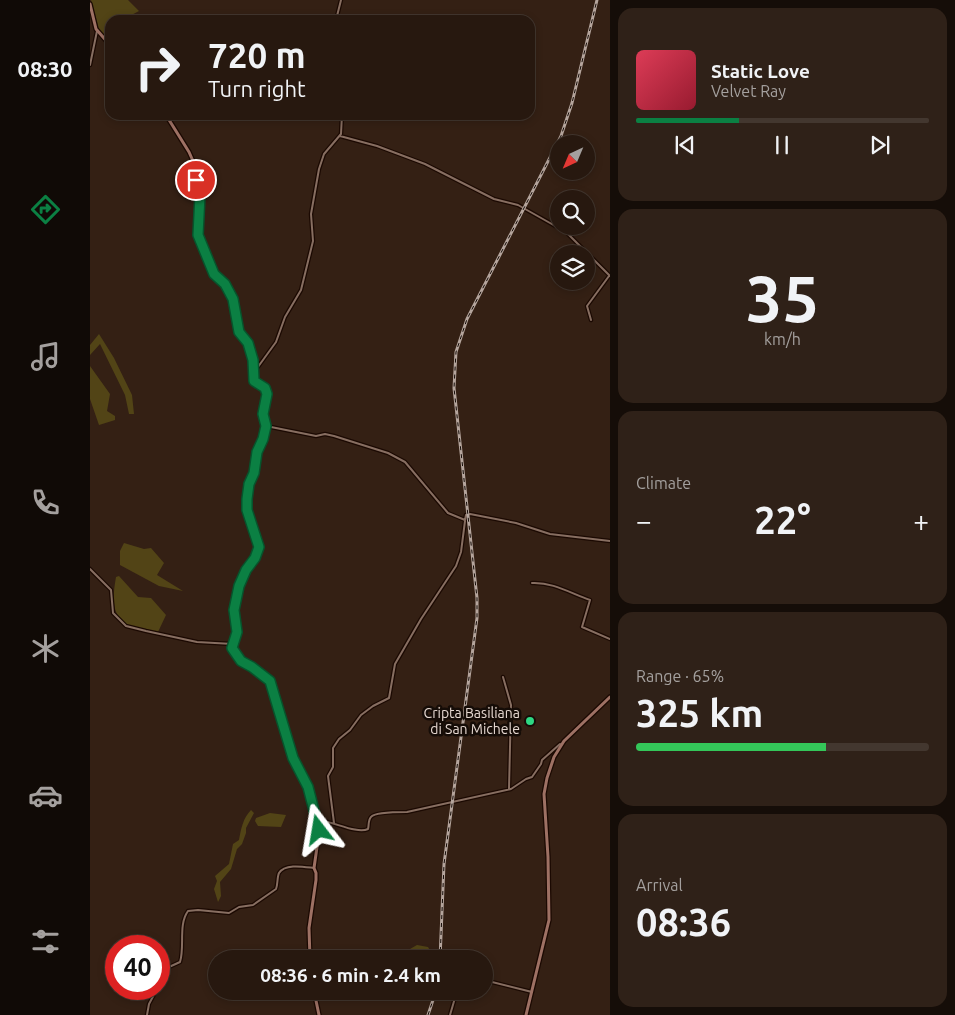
<!DOCTYPE html>
<html lang="en">
<head>
<meta charset="utf-8">
<style>
	:root { --surface:#27180f; --page:#2f2118; --text:#f1f3f6; --muted:#a4a09e; --line:#43372f; --accent:#0b8043 }
	body { margin:0; font-family:Ubuntu,sans-serif; background:var(--page); color:var(--text); height:100vh; display:flex; flex-direction:column; font-size:19px; white-space:nowrap }
	* { box-sizing:border-box; margin:0 }
	p { font-size:16px; color:var(--muted) }
	.icon { flex:none; width:28px; height:28px; fill:none; stroke:currentColor; stroke-width:2; stroke-linecap:round; stroke-linejoin:round }
	.map { position:relative; flex:1; overflow:hidden }
	.drawer { display:flex; flex-direction:column; gap:8px; padding:8px; background:#150d08; width:345px }
	.drawer>* { flex:none }
	.hud { position:absolute; left:15px; top:15px; width:430px; height:105px; border-radius:15px; box-shadow:0 2px 8px #0003,0 0 0 1px var(--line); background:#27180f; color:var(--text); overflow:hidden }
	.needle { width:32px; rotate:224deg }
	.tools { position:absolute; left:460px; top:135px; display:grid; gap:10px }
	.tools a { display:grid; place-items:center; width:45px; height:45px; border-radius:50%; background:var(--surface); box-shadow:0 2px 8px #0003,0 0 0 1px var(--line); font-size:25px }
	.speed { position:absolute; left:15px; top:935px; display:flex; gap:10px; font-size:25px; font-weight:700; text-align:center }
	.speed>* { display:grid; place-content:center; width:65px; height:65px; border-radius:50%; background:var(--surface); box-shadow:0 2px 8px #0003,0 0 0 1px var(--line); line-height:1 }
	.speed .limit { border:8px solid #d22; background:#fff; color:#111 }
	.pin { position:absolute; display:grid; place-items:center; width:42px; height:42px; color:#fff; margin:-21px; border:2px solid #fff; border-radius:50%; box-shadow:0 1px 5px #0007 }
	.me { position:absolute; width:55px; margin:-28px; rotate:346deg; stroke-linejoin:round; filter:drop-shadow(0 0 4px #0008) }
	.turn { display:flex; align-items:center; gap:18px; height:105px; padding:0 20px; font-size:22px }
	.turn .icon { width:65px; height:65px; stroke-width:2.5 }
	.turn b { display:block; font-size:35px; line-height:42px }
	.big { font-size:38px; font-weight:600; line-height:1.1 }
	.drawer .tile { flex:1; display:flex; flex-direction:column; justify-content:center; gap:8px; min-width:0; padding:0 18px; border-radius:15px; background:var(--page) }
	.drawer .dial { align-items:center; gap:0 }
	.dial b { font-size:65px; line-height:1 }
	.song { display:flex; align-items:center; gap:15px }
	.cover { width:60px; height:60px; border-radius:8px; background:linear-gradient(135deg,hsl(350 70% 55%),hsl(350 70% 35%)) }
	.played { height:5px; border-radius:2px; background:linear-gradient(90deg,var(--accent) 35%,var(--line) 35%) }
	.keys { display:flex; justify-content:space-around; direction:ltr }
	.heat { display:flex; justify-content:space-between; align-items:center; font-size:28px; direction:ltr }
	.charge { height:8px; border-radius:4px; background:linear-gradient(90deg,#34c759 65%,var(--line) 0) }
	.trip { position:absolute; left:118px; top:950px; width:285px; height:50px; border-radius:25px; background:var(--surface); box-shadow:0 2px 8px #0003,0 0 0 1px var(--line); font-weight:600; line-height:50px; text-align:center }
	main { display:flex; flex:1; min-height:0 }
	.dock { display:flex; flex-direction:column; width:90px; justify-content:space-around; align-items:center; background:#100a06; color:var(--muted) }
	.dock .icon { width:35px; height:35px }
	.dock .on { color:var(--accent) }
	.dock b { font-size:22px; color:var(--text) }
	.map>svg:first-child { display:block }
	.green { fill:#524416 }
	.lines { fill:none; stroke-linecap:round; stroke-linejoin:round }
	.street-casing { stroke:#1b0902; stroke-width:4.5 }
	.secondary-casing { stroke:#1b0902; stroke-width:5.5 }
	.street { stroke:#876e61; stroke-width:2 }
	.secondary { stroke:#9e7164; stroke-width:3 }
	.rail-casing { stroke:#b5a59d; stroke-width:3 }
	.rail { stroke:#150c07; stroke-width:1; stroke-dasharray:4; stroke-linecap:butt }
	.route-casing { stroke:#07532c; stroke-width:12 }
	.route { stroke:#0b8043; stroke-width:9 }
	.poi-dot { fill:#2ed883; stroke:#150c07; stroke-width:2 }
	.labels { text-anchor:middle; dominant-baseline:central; stroke-width:5; stroke-linejoin:round; paint-order:stroke }
	.poi-label { font-size:14px; fill:#e6d8d1; stroke:#150c07; text-anchor:end }
</style>
</head>
<body>
<main>
<nav class="dock">
<b>08:30</b>
<svg class="icon on" aria-label="directions" viewBox="0 0 24 24"><path d="M12 3l9 9-9 9-9-9zM9 14v-3h6M13 9l2 2-2 2"/></svg>
<svg class="icon" aria-label="music" viewBox="0 0 24 24"><path d="M9 18V5l10-2v13"/><circle cx="6" cy="18" r="3"/><circle cx="16" cy="16" r="3"/></svg>
<svg class="icon" aria-label="phone" viewBox="0 0 24 24"><path d="M5 4h4l2 5-3 2q2 4 5 5l2-3 5 2v4C11 20 4 13 5 4z"/></svg>
<svg class="icon" aria-label="climate" viewBox="0 0 24 24"><path d="M12 3v18M4 7l16 10M4 17L20 7"/></svg>
<svg class="icon" aria-label="car" viewBox="0 0 24 24"><path d="M5 17H2v-5l4-1 3-4h7l3 4 3 1v5h-3M9 17h6M6 11h13"/><circle cx="7" cy="17" r="2"/><circle cx="17" cy="17" r="2"/></svg>
<svg class="icon" aria-label="filters" viewBox="0 0 24 24"><path d="M4 7h16M4 17h16"/><circle cx="9" cy="7" r="2"/><circle cx="15" cy="17" r="2"/></svg>
</nav>
<div class="map">
<svg width="520" height="1015" viewBox="0 0 520 1015">
	<rect width="100%" height="100%" fill="#342014"/>
	<!-- green -->
	<path class="green" d="M1,0H38L49,11L32,20H20V42L9,30Z
		M9,334L24,358L42,395L44,414H39L35,395L10,344L0,355V345Z
		M0,366L20,394L17,411L25,416V420L9,425L0,399Z
		M34,543L54,549L61,548L74,563L67,575L93,591L69,586L30,565V551Z
		M29,576L48,597L61,598L76,615L68,632C59,631 44,630 37,625C20,614 23,595 26,577Z
		M161,810L164,813L156,828V833L152,844L147,849L141,869L130,882L131,896L128,902L124,889L127,881L125,876L139,864L143,844L149,840C151,829 153,818 161,810Z
		M180,813L196,815L191,827L168,826L165,821L166,818Z
		M327,945L338,947L341,952L335,959H306V957Z"/>
	<g class="lines">
		<defs>
			<path id="street" d="M246,20L251,0
				M0,65L7,31
				M250,136L287,146L335,164L404,199L428,205L476,232L520,276
				M501,320L497,306L519,276
				M165,371L186,342L195,317L211,290L223,241L221,214L229,169L234,154L251,134L252,115
				M176,426L226,436L235,434L244,436L298,453L315,462L358,513L375,520L376,515L380,514L426,523L460,534L520,541
				M0,569L21,590L23,613L36,626L56,631L107,642L143,644
				M442,583C463,582 480,593 500,600L492,627L520,639
				M413,677L421,705L419,789
				M244,823L238,776L243,767V748L249,739L260,730L271,715L283,706L299,698L305,664L331,619L366,566L371,552L375,521
				M228,824L233,821C246,823 268,834 278,829C279,826 278,820 281,817C285,812 310,812 317,812L421,789L436,779L442,777L451,764L452,760L470,744
				M394,980L442,992
				M69,985L79,967L90,962C95,946 88,925 98,911L108,910L139,913L149,907L163,905L186,889C188,884 187,877 189,873C195,863 215,867 224,868
				M57,1015L59,1004L67,989
				M360,1015L367,991"/>
			<path id="secondary" d="M0,4L6,29L20,45
				M76,115L99,152L103,161L110,195L108,235L109,240L124,274L135,284L143,299L149,332L160,348L163,360L164,381L175,388L177,394L173,414L176,426L173,439L167,451L164,473L159,484L157,499V510L169,547L165,558L156,570L149,586L144,610L147,632L143,648L151,661L176,677L181,685L203,758L218,787L228,826V840L224,868L226,873V880L219,928L220,959
				M224,991L229,1015
				M436,1015L459,920L458,857L454,794L457,778L464,757L474,741L520,697"/>
		</defs>
		<!-- street casing -->
		<use href="#street" class="street-casing"/>
		<!-- secondary casing -->
		<use href="#secondary" class="secondary-casing"/>
		<!-- street -->
		<use href="#street" class="street"/>
		<!-- secondary -->
		<use href="#secondary" class="secondary"/>
		<defs>
			<path id="rail" d="M350,959L354,864L387,618V598L364,388L366,352L377,319L471,136L482,103L507,0
				M338,1015L346,991"/>
		</defs>
		<!-- rail casing -->
		<use href="#rail" class="rail-casing"/>
		<!-- rail -->
		<use href="#rail" class="rail"/>
	</g>
	<g class="lines">
		<defs>
			<path id="route" d="M106,180L110,195L108,235L124,274L135,284L143,299L149,332L158,343L163,360L164,381L175,388L177,394L173,414L176,426L173,439L167,452L164,473L159,484L157,499V510L169,547L165,558L156,570L149,586L144,610L147,632L142,648L151,661L162,667L180,681L203,758L218,787L229,830"/>
		</defs>
		<!-- route casing -->
		<use href="#route" class="route-casing"/>
		<!-- route -->
		<use href="#route" class="route"/>
	</g>
	<!-- markers -->
	<circle class="poi-dot" cx="440" cy="721" r="5"/>
	<g class="labels">
		<!-- poi labels -->
		<g class="poi-label">
			<text x="430" y="713">Cripta Basiliana<tspan x="430" dy="16">di San Michele</tspan></text>
		</g>
	</g>
</svg>
<div class="tools">
<a><svg class="needle" viewBox="-14 -14 28 28"><path d="M0-13l5 13h-10z" fill="#e53935"/><path d="M0 13l5-13h-10z" fill="#a4a09e"/></svg></a>
<a><svg class="icon" aria-label="search" viewBox="0 0 24 24"><circle cx="10" cy="10" r="6"/><path d="M15 15l6 6"/></svg></a>
<a><svg class="icon" aria-label="layers" viewBox="0 0 24 24"><path d="M12 4l9 5-9 5-9-5zM3 14l9 5 9-5"/></svg></a>
</div>
<div class="speed"><div class="limit">40</div></div>
<div class="pin" style="left:106px;top:180px;background:#d93025"><svg class="icon" aria-label="arrive" viewBox="0 0 24 24"><path d="M6 21V4h12l-3 4 3 4H6"/></svg></div>
<svg class="me" style="left:229px;top:830px" viewBox="-20 -20 40 40"><path d="M0-17L14 15 0 8-14 15z" fill="#0b8043" stroke="#fff" stroke-width="4"/></svg>
<div class="trip">08:36 · 6 min · 2.4 km</div>
<div class="hud">
<div class="turn"><svg class="icon" aria-label="right" viewBox="0 0 24 24"><path d="M7 20v-9h11M14 6l5 5-5 5"/></svg><div><b>720 m</b>Turn right</div></div>
</div>
</div>
<section class="drawer">
<div class="tile">
<div class="song"><i class="cover"></i><div><b>Static Love</b><p>Velvet Ray</p></div></div>
<div class="played"></div>
<div class="keys"><svg class="icon" aria-label="previous" viewBox="0 0 24 24"><path d="M18 5L8 12l10 7zM5 5v14"/></svg><svg class="icon" aria-label="pause" viewBox="0 0 24 24"><path d="M8 5v14M16 5v14"/></svg><svg class="icon" aria-label="next" viewBox="0 0 24 24"><path d="M6 5l10 7-10 7zM19 5v14"/></svg></div>
</div>
<div class="tile dial"><b>35</b><p>km/h</p></div>
<div class="tile"><p>Climate</p>
<div class="heat"><a>−</a><b class="big">22°</b><a>+</a></div>
</div>
<div class="tile"><p>Range · 65%</p><b class="big">325 km</b><div class="charge"></div></div>
<div class="tile"><p>Arrival</p><b class="big">08:36</b></div>
</section>
</main>
</body>
</html>
